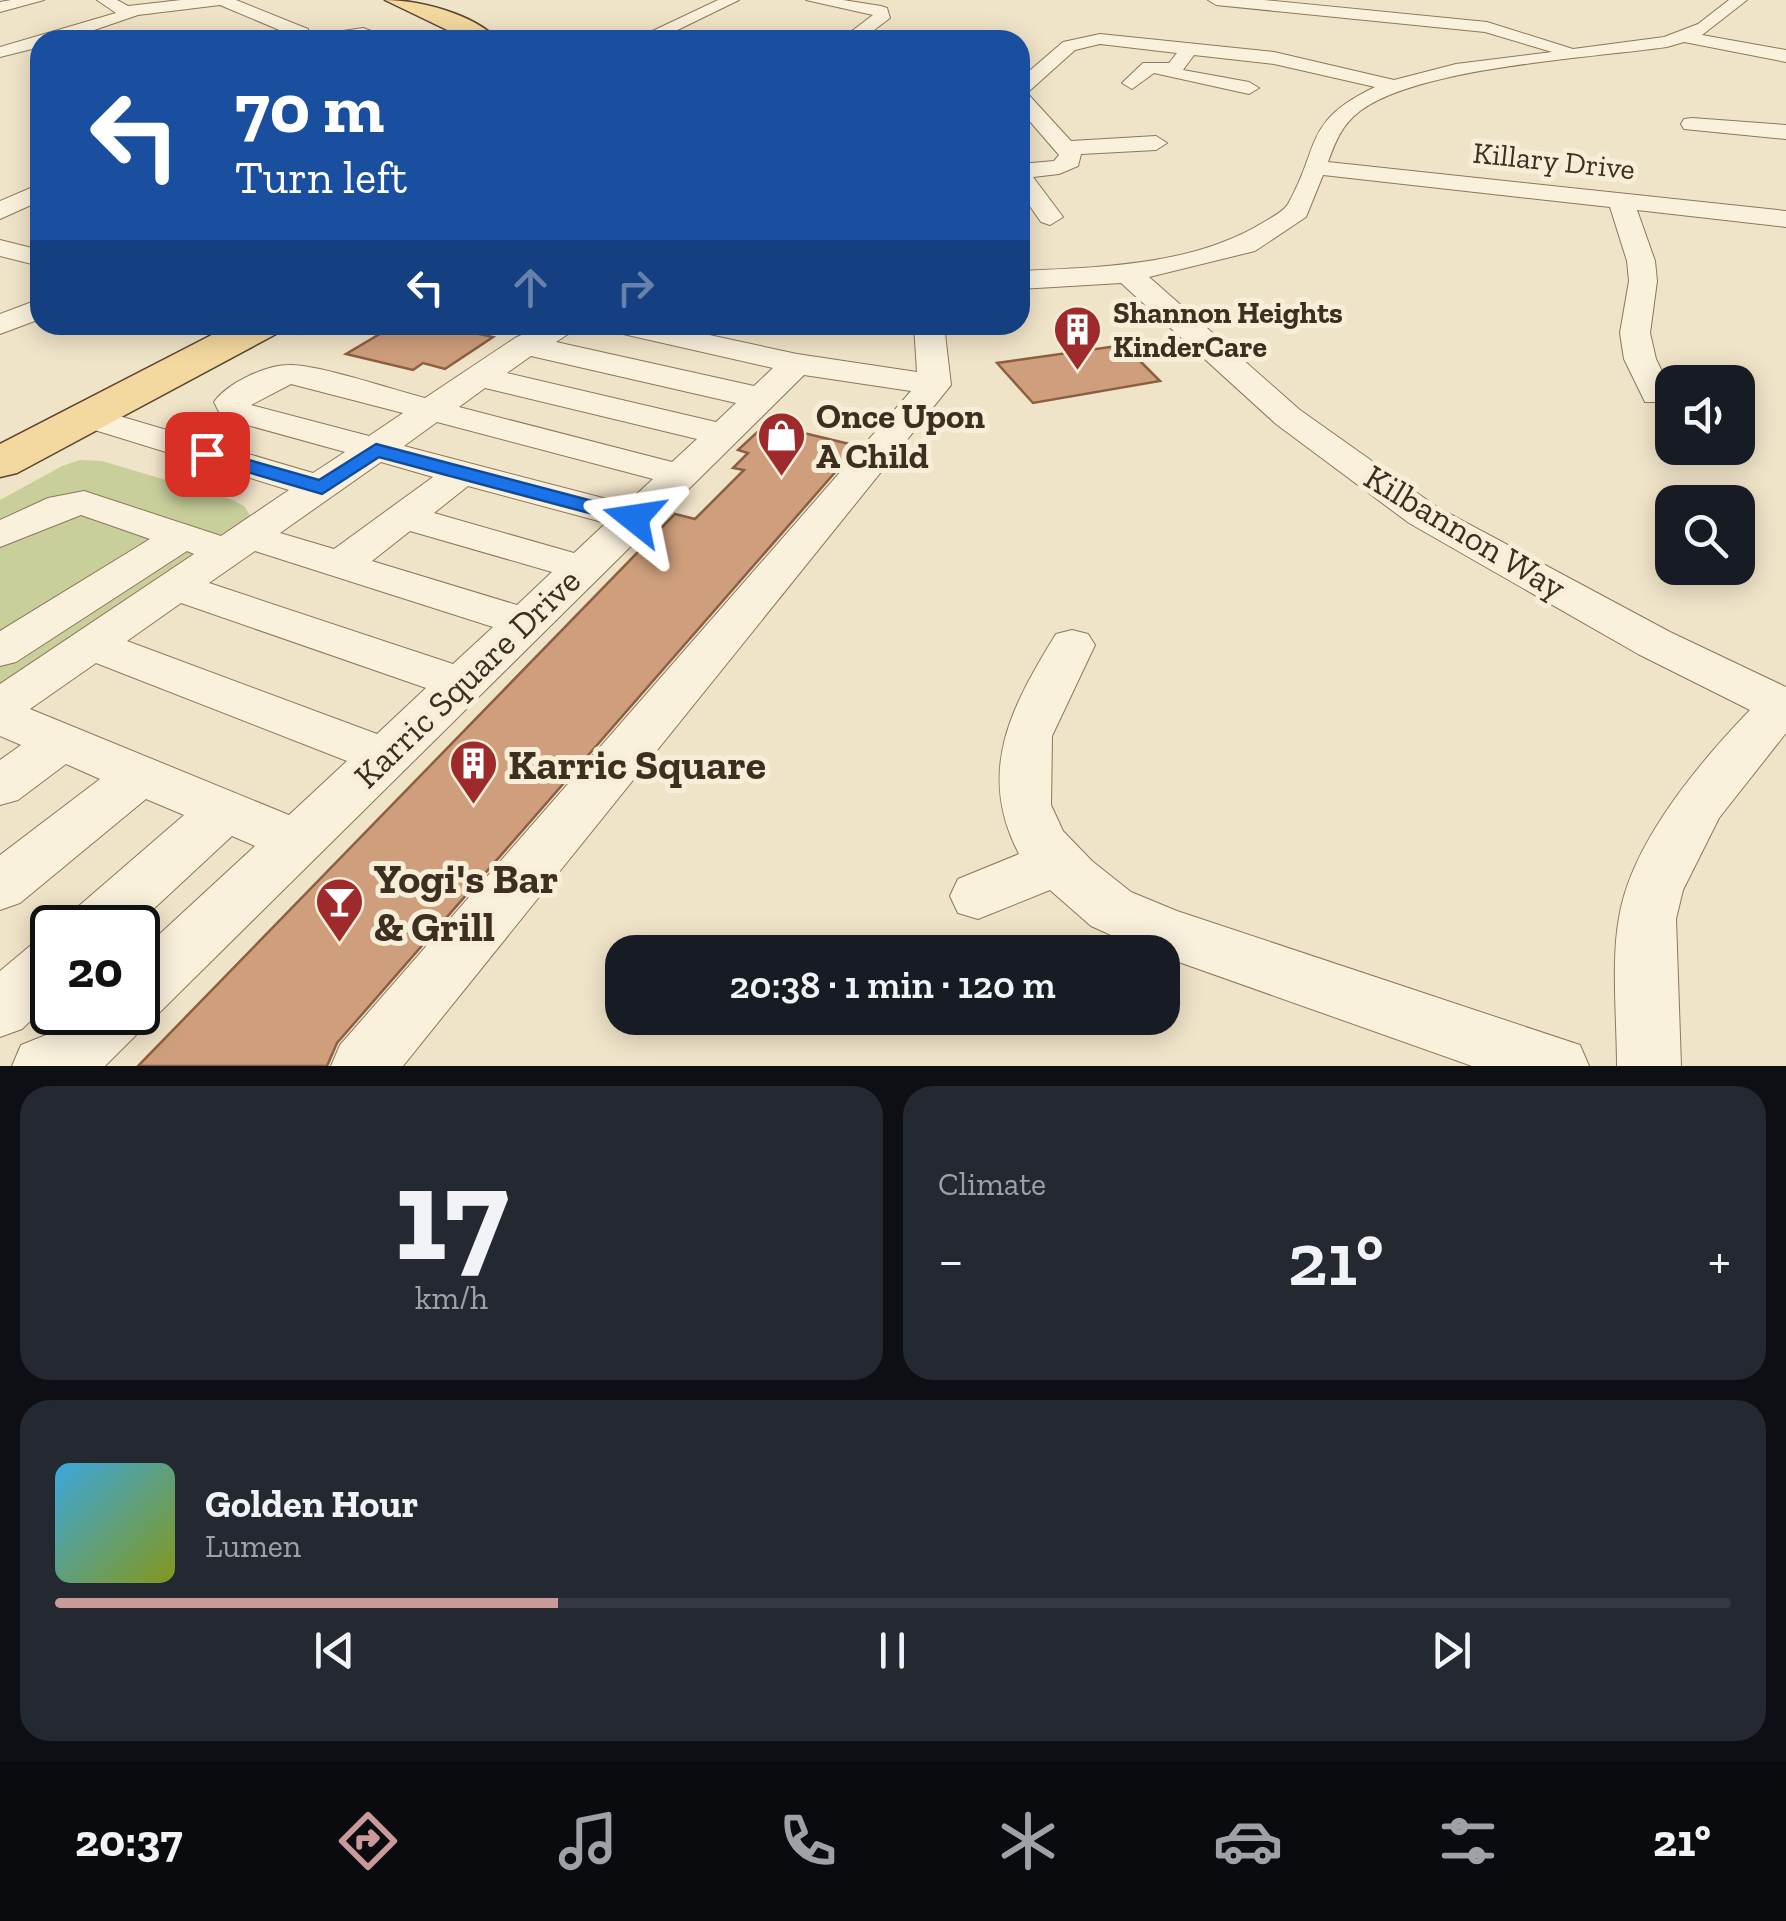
<!DOCTYPE html>
<html lang="en">
<head>
<meta charset="utf-8">
<style>
	:root { --surface:#171b24; --page:#242831; --text:#f1f3f6; --muted:#9ea1a6; --line:#363941; --accent:#cc999b }
	body { margin:0; font-family:"Zilla Slab",serif; background:var(--page); color:var(--text); height:100vh; display:flex; flex-direction:column; font-size:38px; white-space:nowrap }
	* { box-sizing:border-box; margin:0 }
	p { font-size:32px; color:var(--muted) }
	.icon { flex:none; width:55px; height:55px; fill:none; stroke:currentColor; stroke-width:2; stroke-linecap:round; stroke-linejoin:round }
	.map { position:relative; height:1066px; overflow:hidden }
	.drawer { display:flex; flex-direction:column; gap:20px; padding:20px; background:#0d0f14; flex:1 }
	.drawer>* { flex:none }
	.banner { position:absolute; left:30px; top:30px; width:1000px; height:305px; border-radius:30px; box-shadow:0 5px 25px #0003; background:#1a4fa0; color:#fff; overflow:hidden }
	.controls { position:absolute; left:1655px; top:365px; display:grid; gap:20px }
	.controls a { display:grid; place-items:center; width:100px; height:100px; border-radius:20px; background:var(--surface); box-shadow:0 5px 25px #0003; font-size:50px }
	.speed { position:absolute; left:30px; top:905px; display:flex; gap:20px; font-size:50px; font-weight:700; text-align:center }
	.speed>* { display:grid; place-content:center; width:130px; height:130px; border-radius:50%; background:var(--surface); box-shadow:0 5px 25px #0003; line-height:1 }
	.speed .limit { border:5px solid #111; border-radius:15px; background:#fff; color:#111 }
	.pin { position:absolute; display:grid; place-items:center; width:85px; height:85px; color:#fff; margin:-42px; border-radius:20px; box-shadow:0 5px 15px #0006 }
	.me { position:absolute; width:110px; margin:-55px; rotate:285deg; stroke-linejoin:round; filter:drop-shadow(0 0 8px #0008) }
	.turn { display:flex; align-items:center; gap:35px; height:210px; padding:0 40px; font-size:45px }
	.turn .icon { width:130px; height:130px; stroke-width:2.5 }
	.turn b { display:block; font-size:70px; line-height:85px }
	.lanes { display:flex; align-items:center; height:95px; padding:0 40px; background:#0003; justify-content:center; gap:50px; direction:ltr }
	.lanes .off { opacity:.35 }
	.big { font-size:75px; font-weight:600; line-height:1.1 }
	.drawer .card { flex:1; display:flex; flex-direction:column; justify-content:center; gap:15px; min-width:0; padding:0 35px; border-radius:30px; background:var(--page) }
	.drawer .dial { align-items:center; gap:0 }
	.dial b { font-size:130px; line-height:1 }
	.song { display:flex; align-items:center; gap:30px }
	.cover { width:120px; height:120px; border-radius:15px; background:linear-gradient(135deg,hsl(200 70% 55%),hsl(70 70% 35%)) }
	.played { height:10px; border-radius:5px; background:linear-gradient(90deg,var(--accent) 30%,var(--line) 30%) }
	.keys { display:flex; justify-content:space-around; direction:ltr }
	.heat { display:flex; justify-content:space-between; align-items:center; font-size:55px; direction:ltr }
	.drawer .tiles { flex:1; display:grid; gap:20px; grid-template-columns:1fr 1fr }
	.card:last-child { grid-column:span 2 }
	.trip { position:absolute; left:605px; top:935px; width:575px; height:100px; border-radius:30px; background:var(--surface); box-shadow:0 5px 25px #0003; font-weight:600; line-height:100px; text-align:center }
	.menu { display:flex; height:160px; justify-content:space-around; align-items:center; background:#090b0e; color:var(--muted) }
	.menu .icon { width:70px; height:70px }
	.menu .current { color:var(--accent) }
	.menu b { font-size:45px; color:var(--text) }
	.map>svg:first-child { display:block }
	.green { fill:#c9cf9b }
	.building { fill:#cf9f7d; stroke:#8d5f41; stroke-width:2.5 }
	.lines { fill:none; stroke-linecap:round; stroke-linejoin:round }
	.minor-casing { stroke:#8d765c; stroke-width:2 }
	.major-casing { stroke:#5b4430; stroke-width:3 }
	.path { stroke:#8d765c; stroke-width:5; stroke-dasharray:5 4; stroke-linecap:butt }
	.minor { fill:#faf1dc; fill-rule:evenodd }
	.major { fill:#f3d9a0; fill-rule:evenodd }
	.route { fill:#1a73e8; stroke:#114b97; stroke-width:2.5 }
	.labels { text-anchor:middle; dominant-baseline:central; stroke-width:10; stroke-linejoin:round; paint-order:stroke }
	.far-street-label { font-size:30px; fill:#3d2e20; stroke:#f7eed8 }
	.far-poi-label { font-size:30px; font-weight:bold; fill:#3d2e20; stroke:#f7eed8; text-anchor:start }
	.poi-label { font-size:35px; font-weight:bold; fill:#3d2e20; stroke:#f7eed8; text-anchor:start }
	.street-label { font-size:35px; fill:#3d2e20; stroke:#f7eed8 }
	.near-poi-label { font-size:42px; font-weight:bold; fill:#3d2e20; stroke:#f7eed8; text-anchor:start }
</style>
</head>
<body>
<div class="map">
<svg width="1786" height="1066" viewBox="0 0 1786 1066">
	<rect width="100%" height="100%" fill="#f0e4c8"/>
	<!-- green -->
	<path class="green" d="M80,460L102,461L230,499L244,506L250,515L248,524L0,691V500L62,466Z"/>
	<!-- building -->
	<path class="building" d="M395,325H481L470,332L493,337L445,369L423,363L413,370L346,354Z
		M1124,345L1160,381L1033,403L997,363Z
		M766,424L858,446L337,1043L327,1066H138L675,514L695,519L744,470L733,468L748,453L738,450Z"/>
	<g class="lines">
		<defs>
			<path id="minor" d="M11,0H44L0,12V2Z
				M97,0H117L128,6L181,0H236L308,29L309,36L363,28L396,40H305L307,37H296L220,5L138,15L65,40H40V47L0,57V47L116,13Z
				M718,0H739L659,39L644,35Z
				M806,0H843L881,6L887,8L890,18L861,40H840L873,15Z
				M1208,0H1264L1487,22L1573,49L1664,37L1698,24L1729,0H1747L1702,35L1786,50V62L1684,42L1667,47C1590,58 1420,67 1360,111C1342,125 1336,140 1328,162L1786,211V227L1637,210L1655,261L1657,281L1650,333L1656,359L1672,392L1669,402H1645L1624,359L1620,333L1629,281L1627,261L1610,207L1323,175L1306,217L1255,251L1149,277L1300,410L1437,507L1670,632L1786,687V733L1719,818L1683,890L1676,919L1681,1066H1617C1617,1022 1611,960 1619,918C1631,843 1699,763 1750,710L1638,654L1409,523L1276,424L1121,283L1020,289V271C1101,267 1192,266 1264,222C1272,217 1283,212 1288,204C1321,146 1302,122 1375,87L1274,64L1194,55L1183,70L1249,82L1259,88L1249,94L1154,73L1132,89L1122,83L1143,63H1169L1177,53L1100,44L1075,50L1027,93L1071,141L1156,136L1167,143L1156,150L1081,154L1078,166L1059,174L1033,177L1063,217L1050,225L1041,222L1020,192V164L1054,161L1059,155L1020,110V79L1063,42L1100,34L1274,52L1394,80L1456,64L1552,52L1485,32L1216,5Z
				M1692,118L1786,125V139L1684,129L1681,124L1684,119Z
				M40,184V201L0,219V201Z
				M0,240L40,250V266L0,256Z
				M40,299V319L0,334V314Z
				M543,325H582L556,342L754,386L773,368L610,331L606,325H663L797,354L917,372L914,325H944L951,385L403,1066H331L340,1045L911,391L804,375L160,1012L145,1017L139,1032L105,1066H12L21,1045L51,1033L73,1012H138V954L255,846L232,836L133,928H64L73,911L184,815L146,799L20,903L0,910V855L100,779L66,764L18,800L0,805V760L21,745L0,736V684L194,554L187,551L16,662L0,666V631L150,539L81,515L0,547V520L48,498L84,491L221,536L289,490L75,424L70,417L75,410L87,407L99,410L313,473L345,452L222,418L214,402C227,383 266,365 289,365C317,364 394,390 425,398L515,338ZM531,356L736,403L716,422L507,373ZM291,384L403,413L369,436L251,405ZM485,388L697,439L672,462L459,407ZM437,422L653,479L626,504L404,446ZM381,462L433,477L334,549L280,533ZM468,486L606,523L574,553L434,513ZM410,531L552,572L517,605L372,561ZM255,551L493,627L453,664L209,583ZM181,603L426,688L377,734L127,641ZM96,663L347,761L289,815L30,709Z
				M1072,630L1088,634L1095,645L1052,736L1051,805L1063,831L1092,861L1131,892L1177,911L1580,1045L1589,1066H1472L1142,949L1091,926L1050,890L978,919L958,913L950,896L958,879L1019,854C976,772 1011,707 1056,634Z
				M52,937V1000L22,1029L0,1037V971L31,945Z"/>
			<path id="major" d="M385,0C419,0 474,14 498,40H468Z
				M231,325H282L276,334L17,473L0,477V444Z"/>
		</defs>
		<!-- minor casing -->
		<use href="#minor" class="minor-casing"/>
		<!-- major casing -->
		<use href="#major" class="major-casing"/>
		<!-- path -->
		<path class="path" d="M295,333L311,325"/>
		<!-- minor -->
		<use href="#minor" class="minor"/>
		<!-- major -->
		<use href="#major" class="major"/>
	</g>
	<!-- route -->
	<path class="route" d="M376,444L642,514L646,518L634,525L379,457L322,494L200,458L197,454L207,448L319,480Z"/>
	<!-- icons -->
	<defs>
		<symbol id="building-pin" viewBox="-11 -11 22 30"><path d="M0 17L-7.5 6A9.5 9.5 0 1 1 7.5 6Z" fill="#9e2a2b" stroke="#f7eed8"/><path d="M-4-6H4V6H1V3H-1V6H-4ZM-2.5-4.3h1.7v1.8h-1.7ZM.8-4.3h1.7v1.8H.8ZM-2.5-1h1.7V.8h-1.7ZM.8-1h1.7V.8H.8Z" fill="#fff"/></symbol>
		<symbol id="shop-pin" viewBox="-11 -11 22 30"><path d="M0 17L-7.5 6A9.5 9.5 0 1 1 7.5 6Z" fill="#9e2a2b" stroke="#f7eed8"/><path d="M-5-2.5h2.3a2.7 3.5 0 0 1 5.4 0H5L5.5 6h-11ZM-1.5-2.5h3a1.5 2.3 0 0 0-3 0Z" fill="#fff"/></symbol>
		<symbol id="bar-pin" viewBox="-11 -11 22 30"><path d="M0 17L-7.5 6A9.5 9.5 0 1 1 7.5 6Z" fill="#9e2a2b" stroke="#f7eed8"/><path d="M-6-5H6L.8 .8V4.5H3.5V6h-7V4.5H-.8V.8Z" fill="#fff"/></symbol>
	</defs>
	<g fill-rule="evenodd">
		<use href="#building-pin" x="1050" y="302" width="55" height="75"/>
		<use href="#shop-pin" x="754" y="408" width="55" height="75"/>
		<use href="#building-pin" x="446" y="736" width="55" height="75"/>
		<use href="#bar-pin" x="312" y="874" width="55" height="75"/>
	</g>
	<g class="labels">
		<!-- far-street labels -->
		<g class="far-street-label">
			<text transform="translate(1554 161) rotate(6)">Killary Drive</text>
		</g>
		<!-- far-poi labels -->
		<g class="far-poi-label">
			<text x="1113" y="313">Shannon Heights<tspan x="1113" dy="34">KinderCare</tspan></text>
		</g>
		<!-- poi labels -->
		<g class="poi-label">
			<text x="816" y="416">Once Upon<tspan x="816" dy="40">A Child</tspan></text>
		</g>
		<!-- street labels -->
		<g class="street-label">
			<text transform="translate(1465 532) rotate(31)">Kilbannon Way</text>
			<text transform="translate(467 678) rotate(-44)">Karric Square Drive</text>
		</g>
		<!-- near-poi labels -->
		<g class="near-poi-label">
			<text x="508" y="764">Karric Square</text>
			<text x="374" y="878">Yogi's Bar<tspan x="374" dy="48">&amp; Grill</tspan></text>
		</g>
	</g>
</svg>
<div class="controls">
<a><svg class="icon" aria-label="sound" viewBox="0 0 24 24"><path d="M4 9h4l5-4v14l-5-4H4zM17 9q2 3 0 6"/></svg></a>
<a><svg class="icon" aria-label="search" viewBox="0 0 24 24"><circle cx="10" cy="10" r="6"/><path d="M15 15l6 6"/></svg></a>
</div>
<div class="speed"><div class="limit">20</div></div>
<div class="pin" style="left:207px;top:454px;background:#d93025"><svg class="icon" aria-label="arrive" viewBox="0 0 24 24"><path d="M6 21V4h12l-3 4 3 4H6"/></svg></div>
<svg class="me" style="left:634px;top:518px" viewBox="-20 -20 40 40"><path d="M0-17L14 15 0 8-14 15z" fill="#1a73e8" stroke="#fff" stroke-width="4"/></svg>
<div class="trip">20:38 · 1 min · 120 m</div>
<div class="banner">
<div class="turn"><svg class="icon" aria-label="left" viewBox="0 0 24 24"><path d="M17 20v-9H6M10 6l-5 5 5 5"/></svg><div><b>70 m</b>Turn left</div></div>
<div class="lanes"><svg class="icon" aria-label="left" viewBox="0 0 24 24"><path d="M17 20v-9H6M10 6l-5 5 5 5"/></svg><svg class="icon off" aria-label="ahead" viewBox="0 0 24 24"><path d="M12 20V5M6 11l6-6 6 6"/></svg><svg class="icon off" aria-label="right" viewBox="0 0 24 24"><path d="M7 20v-9h11M14 6l5 5-5 5"/></svg></div>
</div>
</div>
<section class="drawer">
<div class="tiles">
<div class="card dial"><b>17</b><p>km/h</p></div>
<div class="card"><p>Climate</p>
<div class="heat"><a>−</a><b class="big">21°</b><a>+</a></div>
</div>
<div class="card">
<div class="song"><i class="cover"></i><div><b>Golden Hour</b><p>Lumen</p></div></div>
<div class="played"></div>
<div class="keys"><svg class="icon" aria-label="previous" viewBox="0 0 24 24"><path d="M18 5L8 12l10 7zM5 5v14"/></svg><svg class="icon" aria-label="pause" viewBox="0 0 24 24"><path d="M8 5v14M16 5v14"/></svg><svg class="icon" aria-label="next" viewBox="0 0 24 24"><path d="M6 5l10 7-10 7zM19 5v14"/></svg></div>
</div>
</div>
</section>
<nav class="menu">
<b>20:37</b>
<svg class="icon current" aria-label="directions" viewBox="0 0 24 24"><path d="M12 3l9 9-9 9-9-9zM9 14v-3h6M13 9l2 2-2 2"/></svg>
<svg class="icon" aria-label="music" viewBox="0 0 24 24"><path d="M9 18V5l10-2v13"/><circle cx="6" cy="18" r="3"/><circle cx="16" cy="16" r="3"/></svg>
<svg class="icon" aria-label="phone" viewBox="0 0 24 24"><path d="M5 4h4l2 5-3 2q2 4 5 5l2-3 5 2v4C11 20 4 13 5 4z"/></svg>
<svg class="icon" aria-label="climate" viewBox="0 0 24 24"><path d="M12 3v18M4 7l16 10M4 17L20 7"/></svg>
<svg class="icon" aria-label="car" viewBox="0 0 24 24"><path d="M5 17H2v-5l4-1 3-4h7l3 4 3 1v5h-3M9 17h6M6 11h13"/><circle cx="7" cy="17" r="2"/><circle cx="17" cy="17" r="2"/></svg>
<svg class="icon" aria-label="filters" viewBox="0 0 24 24"><path d="M4 7h16M4 17h16"/><circle cx="9" cy="7" r="2"/><circle cx="15" cy="17" r="2"/></svg>
<b>21°</b>
</nav>
</body>
</html>
